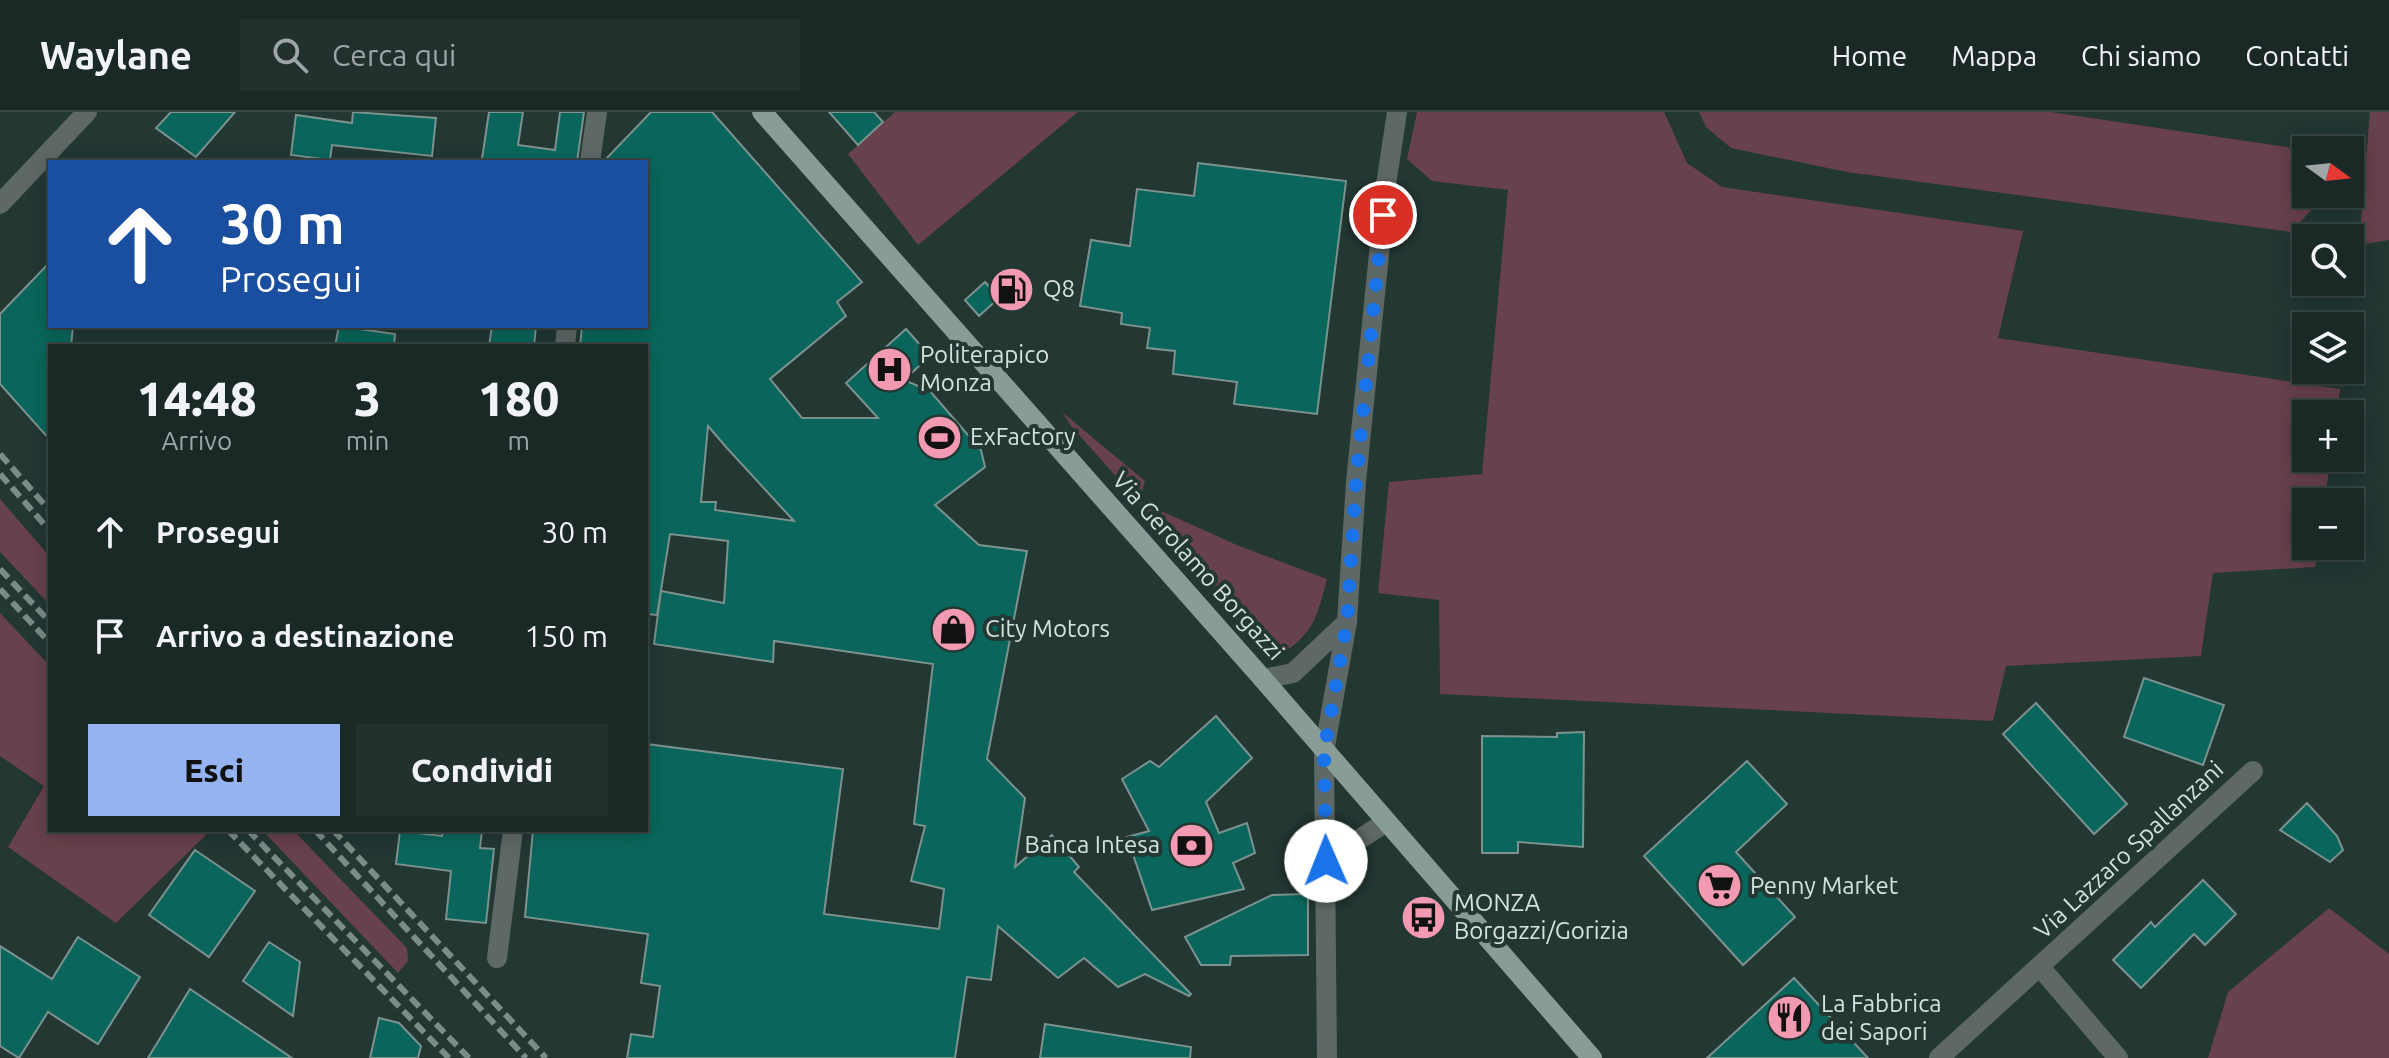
<!DOCTYPE html>
<html lang="it">
<head>
<meta charset="utf-8">
<style>
  :root { --surface:#1a2926; --page:#23312e; --text:#f1f3f6; --muted:#9fa6a7; --line:#384543; --accent:#95b2f1 }
  body { margin:0; font-family:Ubuntu,sans-serif; background:var(--page); color:var(--text); height:100vh; display:flex; flex-direction:column; font-size:30px; white-space:nowrap }
  * { box-sizing:border-box; margin:0 }
  p { font-size:26px; color:var(--muted) }
  .icon { flex:none; width:44px; height:44px; fill:none; stroke:currentColor; stroke-width:2; stroke-linecap:round; stroke-linejoin:round }
  .map { position:relative; flex:1; overflow:hidden }
  .details { position:absolute; left:48px; top:232px; width:600px; height:488px; display:flex; flex-direction:column; background:var(--surface); border-radius:0px; box-shadow:0 4px 20px #0003,0 0 0 2px var(--line) }
  .details>* { flex:none }
  .banner { position:absolute; left:48px; top:48px; width:600px; height:168px; border-radius:0px; box-shadow:0 4px 20px #0003,0 0 0 2px var(--line); background:#1a4fa0; color:#fff; overflow:hidden }
  .needle { width:52px; rotate:105deg }
  .buttons { position:absolute; left:2292px; top:24px; display:grid; gap:16px }
  .buttons a { display:grid; place-items:center; width:72px; height:72px; border-radius:0px; background:var(--surface); box-shadow:0 4px 20px #0003,0 0 0 2px var(--line); font-size:40px }
  .pin { position:absolute; display:grid; place-items:center; width:68px; height:68px; color:#fff; margin:-34px; border:4px solid #fff; border-radius:50%; box-shadow:0 2px 8px #0007 }
  .me { position:absolute; width:88px; margin:-44px; rotate:359deg; stroke-linejoin:round; filter:drop-shadow(0 0 6px #0008) }
  .turn { display:flex; align-items:center; gap:28px; height:168px; padding:0 40px; font-size:36px }
  .turn .icon { width:104px; height:104px; stroke-width:2.5 }
  .turn b { display:block; font-size:56px; line-height:68px }
  .eta { display:flex; justify-content:space-evenly; align-items:center; height:136px; text-align:center }
  .eta b { font-size:48px; font-weight:800; line-height:56px }
  .cta { display:flex; gap:16px; margin-top:auto; padding:16px 40px }
  .cta a { flex:1; height:92px; border-radius:0px; background:var(--accent); color:#111; font-size:32px; font-weight:800; line-height:92px; text-align:center }
  .cta a+a { background:var(--page); color:var(--text) }
  ul { padding:0; list-style:none }
  li { display:flex; align-items:center; gap:24px; height:104px; padding:0 40px }
  li div { flex:1 }
  li b { display:block; font-size:30px }
  li em { font-style:normal }
  header { display:flex; align-items:center; gap:48px; box-sizing:border-box; height:112px; padding:0 40px; background:var(--surface); border-bottom:2px solid var(--line) }
  header strong { font-size:38px }
  nav { display:flex; gap:44px; margin-inline-start:auto; font-size:28px }
  .search { width:560px; height:72px; background:var(--page); display:flex; align-items:center; gap:20px; box-sizing:border-box; padding:0 28px; border-radius:0px; color:var(--muted); font-size:30px }
  .map>svg:first-child { display:block }
</style>
</head>
<body>
<header>
<strong>Waylane</strong>
<div class="search"><svg class="icon" aria-label="search" viewBox="0 0 24 24"><circle cx="10" cy="10" r="6"/><path d="M15 15l6 6"/></svg>Cerca qui</div>
<nav><a>Home</a><a>Mappa</a><a>Chi siamo</a><a>Contatti</a></nav>
</header>
<div class="map">
<svg width="2389" height="946" viewBox="0 0 2389 946">
  <rect width="100%" height="100%" fill="#233733"/>
  <g fill="#67414b">
    <path d="M895,0H1078L918,133L848,42Z"/>
    <path d="M1417,0H1664L1687,51L1722,75L2023,119L1998,226L2340,277L2337,302H2306V346H2331L2324,390H2306V434H2318L2315,455L2213,461L2201,544L2006,554L1993,609L1440,582L1439,488L1378,481L1389,370L1482,362L1508,78L1432,69L1407,47Z"/>
    <path d="M1699,0H2051L2306,38V82H2315L2314,95L2291,120L1847,60L1731,36L1706,15Z"/>
    <path d="M2370,0H2389V128L2359,133Z"/>
    <path d="M1062,300L1145,369L1139,389L1237,433L1327,467C1318,501 1315,519 1285,540L1270,537L1071,314Z"/>
    <path d="M0,387L50,445V493L0,440Z"/>
    <path d="M0,501L50,554V718L210,719L116,811L8,735L44,674L0,644Z"/>
    <path d="M262,718H293L407,836L408,849L398,861Z"/>
    <path d="M2329,796L2389,842V946H2208L2228,880Z"/>
  </g>
  <g fill="#0a665c" stroke="#7c928e" stroke-width="2" fill-rule="evenodd">
    <path d="M171,0H235L196,45L156,16Z"/>
    <path d="M353,0L436,6L432,44L332,33L330,48L291,43L296,3L352,11Z"/>
    <path d="M489,0H523L518,33L555,38L560,0H584L577,50L482,47Z"/>
    <path d="M651,0H712L862,170L837,190L846,204L770,267L802,306H878L846,271L906,217L930,244L904,268L930,279L981,338L985,355L935,393L979,433L1027,439L987,647L1025,686L1015,755L1052,723L1079,755L1074,760L1191,882L1189,884L1145,862L1118,875L1084,846L1058,866L998,814L991,868L967,865L955,946H627L631,922L653,925L660,874L641,871L648,822L525,805L533,718H646V632L843,657L824,802L939,817L944,777L911,769L925,714L914,712L933,552L774,529L773,550L654,532L661,479L724,491L728,429L670,422L657,503L646,502V234H580L582,214H646V50H603ZM708,314L726,335L794,409L715,398L716,390H701Z"/>
    <path d="M829,0H874L883,10L858,33Z"/>
    <path d="M1198,51L1346,69L1317,302L1234,292L1237,270L1173,262L1175,239L1147,236L1150,216L1121,212L1122,201L1080,194L1091,128L1130,134L1137,77L1194,84Z"/>
    <path d="M50,150V214H73L71,234H50V328L0,272V202Z"/>
    <path d="M985,170L999,186L979,204L965,188Z"/>
    <path d="M339,214L395,222L394,234H335Z"/>
    <path d="M492,214H536L534,234H489Z"/>
    <path d="M2144,566L2224,593L2203,653L2124,625Z"/>
    <path d="M2036,591L2127,692L2094,722L2003,622Z"/>
    <path d="M1216,604L1252,646L1206,690L1219,721L1247,711L1255,741L1233,751L1244,777L1152,798L1127,725L1149,719L1122,667L1150,649L1159,655Z"/>
    <path d="M1584,620L1583,735L1518,730V741H1482V624L1557,625V621Z"/>
    <path d="M1747,649L1787,692L1736,740L1795,805L1743,853L1644,744Z"/>
    <path d="M2307,691L2337,724L2343,738L2330,750L2280,718Z"/>
    <path d="M443,718H482L480,736L494,737L486,811L446,807L451,759L396,752L400,719L442,724Z"/>
    <path d="M195,738L255,779L209,845L149,803Z"/>
    <path d="M2203,768L2236,802L2205,833L2194,822L2141,876L2113,848L2151,810L2155,815Z"/>
    <path d="M1308,782V843L1231,844L1230,853H1201L1185,825L1272,783Z"/>
    <path d="M78,825L140,865L98,932L48,900L19,946L0,934V834L52,867Z"/>
    <path d="M269,830L300,850L293,904L243,869Z"/>
    <path d="M1794,866L1868,946H1707Z"/>
    <path d="M190,877L292,946H148Z"/>
    <path d="M379,906L399,911L421,934L418,946H370Z"/>
    <path d="M1045,912L1191,935L1190,946H1040Z"/>
  </g>
  <g fill="none" stroke-linecap="round" stroke-linejoin="round">
    <g stroke="#5e6866" stroke-width="20">
      <path d="M590,50L597,0"/>
      <path d="M0,92L87,0"/>
      <path d="M565,234L567,214"/>
      <path d="M1263,567L1293,561L1347,510"/>
      <path d="M1326,749L1386,710"/>
      <path d="M497,846L513,718"/>
      <path d="M2040,855L2118,946"/>
      <path d="M1327,946L1324,640L1347,510L1356,370L1386,73L1397,0"/>
      <path d="M1939,946L2253,659"/>
    </g>
    <path stroke="#889c98" stroke-width="20" d="M762,0L1263,567L1592,946"/>
    <g stroke="#7c8c88" stroke-width="6" stroke-dasharray="12 6" stroke-linecap="butt">
      <path d="M0,342L50,399"/>
      <path d="M0,362L50,419"/>
      <path d="M0,457L50,510"/>
      <path d="M0,477L50,531"/>
      <path d="M228,718L449,946"/>
      <path d="M248,718L469,946"/>
      <path d="M315,718L526,946"/>
      <path d="M333,718L546,946"/>
    </g>
  </g>
  <g fill="none" stroke-linecap="round" stroke-linejoin="round">
    <path stroke="#1a73e8" stroke-width="14" stroke-dasharray="0 25.2" d="M1326,749L1324,640L1347,510L1356,370L1383,103"/>
  </g>
  <defs>
    <symbol id="fuel-disc" viewBox="-11 -11 22 22"><circle r="9.5" fill="#f19ab2" stroke="#233733"/><path d="M-5.5-6h7V0h2V4h1.3V-2.5L3-4.5l.8-.8L6-3V5H2.5V1h-1V6h-7ZM-4.2-4.7v3.2H.2V-4.7Z" fill="#111"/></symbol>
    <symbol id="hospital-disc" viewBox="-11 -11 22 22"><circle r="9.5" fill="#f19ab2" stroke="#233733"/><path d="M-5-5h3v3.5h4V-5h3V5h-3V1.5h-4V5h-3Z" fill="#111"/></symbol>
    <symbol id="stadium-disc" viewBox="-11 -11 22 22"><circle r="9.5" fill="#f19ab2" stroke="#233733"/><path d="M0-5a6.5 5 0 1 0 0 10a6.5 5 0 1 0 0-10ZM-3.5-1.8h7v3.6h-7Z" fill="#111"/></symbol>
    <symbol id="shop-disc" viewBox="-11 -11 22 22"><circle r="9.5" fill="#f19ab2" stroke="#233733"/><path d="M-5-2.5h2.3a2.7 3.5 0 0 1 5.4 0H5L5.5 6h-11ZM-1.5-2.5h3a1.5 2.3 0 0 0-3 0Z" fill="#111"/></symbol>
    <symbol id="bank-disc" viewBox="-11 -11 22 22"><circle r="9.5" fill="#f19ab2" stroke="#233733"/><path d="M-6-4H6V4H-6ZM0-2.3a2.3 2.3 0 1 0 0 4.6a2.3 2.3 0 1 0 0-4.6Z" fill="#111"/></symbol>
    <symbol id="supermarket-disc" viewBox="-11 -11 22 22"><circle r="9.5" fill="#f19ab2" stroke="#233733"/><path d="M-6-5.5h2.5l.6 2H6L4.5 2H-2.5L-4.4-4H-6ZM-1.5 3.2a1.3 1.3 0 1 0 .1 0ZM3 3.2a1.3 1.3 0 1 0 .1 0Z" fill="#111"/></symbol>
    <symbol id="bus-disc" viewBox="-11 -11 22 22"><circle r="9.5" fill="#f19ab2" stroke="#233733"/><path d="M-5-6H5V4H4V6H2V4H-2V6H-4V4H-5ZM-3.5-4V0h7V-4ZM-3.5 1.2v1.5H-2V1.2ZM2 1.2v1.5H3.5V1.2Z" fill="#111"/></symbol>
    <symbol id="restaurant-disc" viewBox="-11 -11 22 22"><circle r="9.5" fill="#f19ab2" stroke="#233733"/><path d="M-5-6h1v4h1v-4h1v4h1v-4h1v5L-1.5 .5V6h-2V.5L-5-1ZM5-6V6H3V1.5H1.5Q1.5-4 5-6Z" fill="#111"/></symbol>
  </defs>
  <g fill-rule="evenodd">
    <use href="#fuel-disc" x="986" y="152" width="51" height="51"/>
    <use href="#hospital-disc" x="864" y="232" width="51" height="51"/>
    <use href="#stadium-disc" x="914" y="300" width="51" height="51"/>
    <use href="#shop-disc" x="928" y="492" width="51" height="51"/>
    <use href="#bank-disc" x="1166" y="708" width="51" height="51"/>
    <use href="#supermarket-disc" x="1694" y="748" width="51" height="51"/>
    <use href="#bus-disc" x="1398" y="780" width="51" height="51"/>
    <use href="#restaurant-disc" x="1764" y="880" width="51" height="51"/>
  </g>
  <g text-anchor="middle" stroke-width="8" stroke-linejoin="round" paint-order="stroke">
    <g font-size="24" fill="#d5e1de" stroke="#233733" text-anchor="start">
      <text x="1043" y="185">Q8</text>
      <text x="920" y="251">Politerapico<tspan x="920" dy="28">Monza</tspan></text>
      <text x="970" y="333">ExFactory</text>
      <text x="985" y="525">City Motors</text>
      <text x="1160" y="741" text-anchor="end">Banca Intesa</text>
      <text x="1750" y="782">Penny Market</text>
      <text x="1454" y="799">MONZA<tspan x="1454" dy="28">Borgazzi/Gorizia</tspan></text>
      <text x="1821" y="900">La Fabbrica<tspan x="1821" dy="28">dei Sapori</tspan></text>
    </g>
    <g font-size="24" fill="#d5e1de" stroke="#233733">
      <text transform="translate(1198 454) rotate(48)" y="8">Via Gerolamo Borgazzi</text>
      <text transform="translate(2129 738) rotate(-43)" y="8">Via Lazzaro Spallanzani</text>
    </g>
  </g>
</svg>
<div class="buttons">
<a><svg class="needle" viewBox="-14 -14 28 28"><path d="M0-13l5 13h-10z" fill="#e53935"/><path d="M0 13l5-13h-10z" fill="#9fa6a7"/></svg></a>
<a><svg class="icon" aria-label="search" viewBox="0 0 24 24"><circle cx="10" cy="10" r="6"/><path d="M15 15l6 6"/></svg></a>
<a><svg class="icon" aria-label="layers" viewBox="0 0 24 24"><path d="M12 4l9 5-9 5-9-5zM3 14l9 5 9-5"/></svg></a>
<a>+</a>
<a>−</a>
</div>
<div class="pin" style="left:1383px;top:103px;background:#d93025"><svg class="icon" aria-label="arrive" viewBox="0 0 24 24"><path d="M6 21V4h12l-3 4 3 4H6"/></svg></div>
<svg class="me" style="left:1326px;top:749px" viewBox="-20 -20 40 40"><circle r="19" fill="#fff"/><path d="M0-13L10 11 0 6-10 11z" fill="#1a73e8"/></svg>
<div class="banner">
<div class="turn"><svg class="icon" aria-label="ahead" viewBox="0 0 24 24"><path d="M12 20V5M6 11l6-6 6 6"/></svg><div><b>30 m</b>Prosegui</div></div>
</div>
<section class="details">
<div class="eta">
<div><b>14:48</b><p>Arrivo</p></div>
<div><b>3</b><p>min</p></div>
<div><b>180</b><p>m</p></div>
</div>
<ul>
<li><svg class="icon" aria-label="ahead" viewBox="0 0 24 24"><path d="M12 20V5M6 11l6-6 6 6"/></svg><div><b>Prosegui</b></div><em>30 m</em></li>
<li><svg class="icon" aria-label="arrive" viewBox="0 0 24 24"><path d="M6 21V4h12l-3 4 3 4H6"/></svg><div><b>Arrivo a destinazione</b></div><em>150 m</em></li>
</ul>
<div class="cta"><a>Esci</a><a>Condividi</a></div>
</section>
</div>
</body>
</html>
